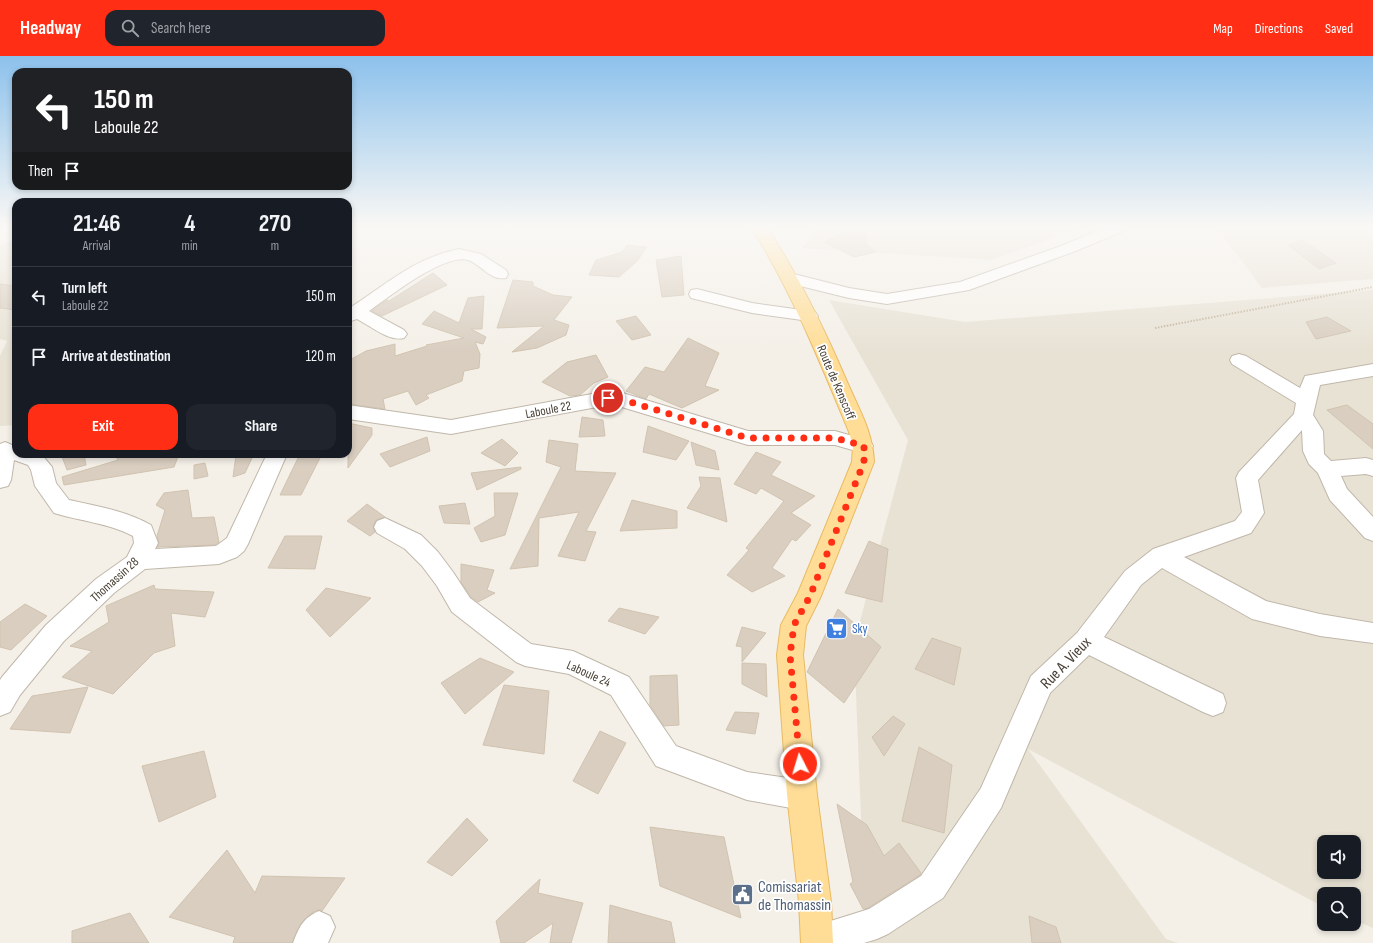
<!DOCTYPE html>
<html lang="en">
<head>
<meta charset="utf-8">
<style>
  :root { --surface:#171b24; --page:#20242c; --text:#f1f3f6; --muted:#9ea1a6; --line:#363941; --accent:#ff2e14 }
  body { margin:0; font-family:"Sofia Sans Condensed",sans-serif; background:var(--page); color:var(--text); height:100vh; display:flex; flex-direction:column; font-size:15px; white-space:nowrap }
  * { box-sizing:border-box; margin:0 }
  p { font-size:13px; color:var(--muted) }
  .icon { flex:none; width:22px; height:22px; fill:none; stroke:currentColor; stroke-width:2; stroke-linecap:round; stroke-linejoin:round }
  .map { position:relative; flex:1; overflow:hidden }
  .side { position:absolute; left:12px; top:142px; width:340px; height:260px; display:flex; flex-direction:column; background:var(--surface); border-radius:12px; box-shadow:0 2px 6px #0003 }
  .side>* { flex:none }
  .top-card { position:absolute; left:12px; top:12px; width:340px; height:122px; border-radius:12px; box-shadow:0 2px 6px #0003; background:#202124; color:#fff; overflow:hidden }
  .fabs { position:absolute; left:1317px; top:779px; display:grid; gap:8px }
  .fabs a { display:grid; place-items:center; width:44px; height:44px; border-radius:8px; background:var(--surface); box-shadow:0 2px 6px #0003; font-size:20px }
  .pin { position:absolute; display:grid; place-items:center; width:34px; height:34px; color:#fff; margin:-17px; border:2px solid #fff; border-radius:50%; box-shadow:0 1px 4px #0007 }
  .me { position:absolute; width:44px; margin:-22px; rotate:355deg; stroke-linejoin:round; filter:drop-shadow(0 0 3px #0008) }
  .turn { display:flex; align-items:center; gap:14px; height:84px; padding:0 16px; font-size:18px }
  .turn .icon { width:52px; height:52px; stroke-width:2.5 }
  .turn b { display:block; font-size:28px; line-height:34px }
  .then { display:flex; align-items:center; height:38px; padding:0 16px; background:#0003; gap:8px; font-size:15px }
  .eta { display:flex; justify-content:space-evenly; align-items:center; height:68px; text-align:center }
  .eta b { font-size:24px; font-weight:700; line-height:28px }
  .action { display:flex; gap:8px; margin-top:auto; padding:8px 16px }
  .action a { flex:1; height:46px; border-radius:12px; background:var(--accent); color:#fff; font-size:16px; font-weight:700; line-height:46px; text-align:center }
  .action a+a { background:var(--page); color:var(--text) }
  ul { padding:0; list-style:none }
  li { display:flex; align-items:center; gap:12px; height:60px; padding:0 16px; border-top:1px solid var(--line) }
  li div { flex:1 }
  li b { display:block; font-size:15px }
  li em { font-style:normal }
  header { display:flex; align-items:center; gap:24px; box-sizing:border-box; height:56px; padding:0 20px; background:var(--accent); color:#fff }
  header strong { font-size:19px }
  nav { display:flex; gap:22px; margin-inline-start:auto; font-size:14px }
  .search { width:280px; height:36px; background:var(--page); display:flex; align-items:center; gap:10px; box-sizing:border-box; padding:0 14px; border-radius:12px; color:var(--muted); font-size:15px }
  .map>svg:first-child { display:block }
</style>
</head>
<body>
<header>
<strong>Headway</strong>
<div class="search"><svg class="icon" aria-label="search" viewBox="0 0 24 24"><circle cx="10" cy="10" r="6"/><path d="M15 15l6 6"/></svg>Search here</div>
<nav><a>Map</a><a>Directions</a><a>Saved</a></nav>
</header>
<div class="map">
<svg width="1373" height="887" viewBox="0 0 1373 887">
  <rect width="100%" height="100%" fill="#f4f0e8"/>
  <g fill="#e8e2d5" fill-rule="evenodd">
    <path d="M819,171H1085L991,204L802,192Z"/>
    <path d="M1216,171H1373V223L1262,232Z"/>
    <path d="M16,182V369L0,370V300L7,285L0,283V190Z"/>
    <path d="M1373,234V872L1354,864V838H1324V850L1320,849L1028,693L1166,883L1178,887H871L865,860L854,588L908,384L829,244L965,266ZM1324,786H1354V816H1324Z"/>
  </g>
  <g fill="#d9cec0" stroke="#d1c3af">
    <path d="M853,171H864L867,189L876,196L854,201L824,186Z"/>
    <path d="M1302,184L1336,207L1319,213L1288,189Z"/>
    <path d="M627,189L647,191L637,205L619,221L589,219L596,204L622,196Z"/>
    <path d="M681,200L684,239L662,241L656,204Z"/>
    <path d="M433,217L447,229L382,260L372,255L387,244L389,245Z"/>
    <path d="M513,224L533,226V230L553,239L572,241L554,264L569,269L566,279L537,292L512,296L544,270L497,272Z"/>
    <path d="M0,228L16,230V254L0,252Z"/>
    <path d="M484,240L482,273H471L486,281L483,288L475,286L480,298L479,312L464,315L462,325L426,339L429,342L416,349L408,335L383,343L385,353L348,348V305L366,295L395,288V300L427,290L426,289L464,282L422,268L434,255L459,267L468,242Z"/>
    <path d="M636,260L651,279L632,284L616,265Z"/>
    <path d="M1327,261L1351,275L1316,283L1306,266Z"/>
    <path d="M688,282L719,297L705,330L719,334L682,352L649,338L646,343L626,335L645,311L664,316Z"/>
    <path d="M596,299L608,321L594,327L580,339L570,340L542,326L567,306Z"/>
    <path d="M1347,349L1373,368V393L1327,354Z"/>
    <path d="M582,361L603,364L605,380L579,381Z"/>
    <path d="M348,367L372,372V379L348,412Z"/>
    <path d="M648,370L689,385L676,404L643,396Z"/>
    <path d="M427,381L430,395L390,411L380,398Z"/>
    <path d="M502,383L518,397L505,410L481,397Z"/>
    <path d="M549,384L578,388L575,415L616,417L586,475L596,476L585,505L558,500L579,456L539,462L538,510L510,513L561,411L546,406Z"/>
    <path d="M691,386L715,395L719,414L696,409Z"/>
    <path d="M756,396L781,406L771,419L815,440L791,457L811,469L796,485L792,483L772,512L785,520L752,536L727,519L749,494L746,492L784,445L761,432L756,438L734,428Z"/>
    <path d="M61,398H84L86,409L67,414Z"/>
    <path d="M114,398H179L174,411L64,429L62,421L118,404Z"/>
    <path d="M300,398H322L301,439H280Z"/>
    <path d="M236,399L252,402L245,417L233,421Z"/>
    <path d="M205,407L208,420L194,423V409Z"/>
    <path d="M521,411V413L477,434L471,417Z"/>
    <path d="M699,421L720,422L727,466L687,452L701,430Z"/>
    <path d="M188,434L192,462L214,461L219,486L215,489L157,491L159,486L157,480L165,454L156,449L164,437Z"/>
    <path d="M494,437H518L505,479L481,486L474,472L495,460Z"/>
    <path d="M632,444L677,455V472L620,475Z"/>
    <path d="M465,447L470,468L444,467L439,450Z"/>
    <path d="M367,448L385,461L376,464L373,470L375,476L370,480L347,465Z"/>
    <path d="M285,480H322L315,513L268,512Z"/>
    <path d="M869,485L888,493L882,546L845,537Z"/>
    <path d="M461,508L494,514L487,534L495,537L478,546L471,541L461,526Z"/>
    <path d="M154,529L155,533L214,536L205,561L171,557L175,590L154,597L113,638L62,621L92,595L70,590L109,566L106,550Z"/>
    <path d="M326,532L371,542L330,581L306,554Z"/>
    <path d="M25,548L47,560L11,594L0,591V566Z"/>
    <path d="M619,552L659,561L645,578L608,565Z"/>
    <path d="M838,553L881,591L844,647L807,616Z"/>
    <path d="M742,571L766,577L742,606V591L736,590Z"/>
    <path d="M932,582L961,592L954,629L915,613Z"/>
    <path d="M480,602L514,616L465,658L441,627Z"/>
    <path d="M742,607L766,608L767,641L742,628Z"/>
    <path d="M677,619L679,669L664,670L650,649V620Z"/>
    <path d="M504,629L549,635L544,698L483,689Z"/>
    <path d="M88,631L70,677L10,673L32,640Z"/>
    <path d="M735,656L759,657L755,678L726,674Z"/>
    <path d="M893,660L905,668L884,700L872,681Z"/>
    <path d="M600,675L626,687L598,738L573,725Z"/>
    <path d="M919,691L952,709L944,777L902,765Z"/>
    <path d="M204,695L216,741L159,766L142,710Z"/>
    <path d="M837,748L867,769L884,800L899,787L921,817L920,819L868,852L863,853L850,828L853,826Z"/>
    <path d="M467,762L488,784L452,820L427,806Z"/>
    <path d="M650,771L724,781L741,862L660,830Z"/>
    <path d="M227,794L255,837L262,820L345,822L322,855L318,854L313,856L301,867L292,887H233L235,881L169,861Z"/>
    <path d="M540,823L538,837L583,847L571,887H550L553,867L524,887H501L496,865Z"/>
    <path d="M610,849L671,866L675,887H608Z"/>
    <path d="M130,857L149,887H72V875Z"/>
    <path d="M1029,860L1056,871L1061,887H1032Z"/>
  </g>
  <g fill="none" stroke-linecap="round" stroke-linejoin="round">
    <defs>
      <g id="minor">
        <path d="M1107,171H1129L1126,174L1073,196L969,234L887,248L849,242L784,226L782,222L784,218L790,217L849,232L887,238L960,226L1061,190Z"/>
        <path d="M459,193L481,198L506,214L508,218L506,222C490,225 482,209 468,204C444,197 389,241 369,255L404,274L407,278L404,282C389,286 371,270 357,263L348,266V253C377,235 405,210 438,199C445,196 452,195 459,193Z"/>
        <path d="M697,233L752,247L809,255L815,256L818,260L815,264L809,265L752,257L691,242L689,238L691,234Z"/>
        <path d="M1239,298L1246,300L1300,332L1305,320L1373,308V320L1320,329L1313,359L1323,375L1324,398L1331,405L1366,402L1373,404V420L1366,418L1341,420L1347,433L1373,461V485L1365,482L1330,444L1318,417L1309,408L1303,395L1302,374L1258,424L1264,457L1251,477L1184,501L1266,545L1320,558L1373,567V587L1320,580L1252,563L1162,512L1141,529L1104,581L1223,638L1226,647L1223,656L1213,660L1203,656L1089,599L1050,637L1001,752L943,842L888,878L877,883L864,887H801V885L805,873L869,853L921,820L981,732L1031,620L1077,577L1125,515L1153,493L1235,465L1242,456L1236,422L1239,416L1294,358L1296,347L1232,308L1230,304L1232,300Z"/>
        <path d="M608,335H616L748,375H835L870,385L873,390L870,395L863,397L835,389H748L615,349H608L451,378L348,363V349L451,364Z"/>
        <path d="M5,386L12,389L14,392H16V398L42,399L52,411L56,427L69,444C97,450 126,455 151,469L158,487L155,493L216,490L227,482L267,398H287L248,488L244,495L237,501L219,508L145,513L114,537L64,585L20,639L10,656L0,660V624L2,621L46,569L96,523L127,501L134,487L133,480C108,467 80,465 54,457L35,430L31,414L28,409L14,404L11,424L8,430L0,432V388Z"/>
        <path d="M385,462L421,479L438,496L453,516L470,542L531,588L573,595L629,621L676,690L747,716L802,724L812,729L817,739L812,749L802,754L747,744L656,710L611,639L569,618L525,610L516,606L452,556L437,530L422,510L405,493L377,477L374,471L377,465Z"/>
        <path d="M319,855L330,860L335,871L328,887H293C299,871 303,862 319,855Z"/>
      </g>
      <path id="major" d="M751,171H767C799,221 825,274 848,328C860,355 873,377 874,406L821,540L806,570L803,599L817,739L831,846L833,887H801L799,846L787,739L777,599L781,569L798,537L852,406L853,390L849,376C820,306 792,236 751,171Z"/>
    </defs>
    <use href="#minor" stroke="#c0b7aa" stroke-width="2"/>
    <use href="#major" stroke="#e8ba62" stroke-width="2"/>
    <path stroke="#c2b39a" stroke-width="2" stroke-dasharray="1.5 1.5" stroke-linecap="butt" d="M1155,272L1373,231"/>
    <use href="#minor" fill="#fff" fill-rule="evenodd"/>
    <use href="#major" fill="#ffdd96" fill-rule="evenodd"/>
  </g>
  <linearGradient id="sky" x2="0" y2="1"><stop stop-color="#8cc1ec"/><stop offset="0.58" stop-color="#faf8f5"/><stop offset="1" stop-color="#faf8f5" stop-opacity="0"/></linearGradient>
  <rect width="1373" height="295" fill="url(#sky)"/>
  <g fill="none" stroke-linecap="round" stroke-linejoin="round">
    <path stroke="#ff2e14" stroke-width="7" stroke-dasharray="0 12.6" d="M608,342L627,345L748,382H835L864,390V406L810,540L794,569L790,599L800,708"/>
  </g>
  <defs>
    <symbol id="supermarket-square" viewBox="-11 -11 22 22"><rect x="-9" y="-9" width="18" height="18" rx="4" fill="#3f7fe0" stroke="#fff"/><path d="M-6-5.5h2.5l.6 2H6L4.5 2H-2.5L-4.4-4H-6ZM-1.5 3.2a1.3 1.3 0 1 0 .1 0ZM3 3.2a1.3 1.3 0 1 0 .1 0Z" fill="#fff"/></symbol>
    <symbol id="civic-square" viewBox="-11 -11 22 22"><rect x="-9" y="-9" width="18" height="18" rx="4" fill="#5c6f8a" stroke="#fff"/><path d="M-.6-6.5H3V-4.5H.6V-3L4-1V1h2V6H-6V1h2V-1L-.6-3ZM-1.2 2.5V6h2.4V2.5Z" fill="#fff"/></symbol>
  </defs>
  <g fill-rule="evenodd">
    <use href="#supermarket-square" x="824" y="560" width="25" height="25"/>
    <use href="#civic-square" x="730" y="826" width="25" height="25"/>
  </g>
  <g text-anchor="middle" stroke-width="3.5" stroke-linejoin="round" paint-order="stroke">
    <g font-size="13" fill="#484036" stroke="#fff">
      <text transform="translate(837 326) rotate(67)" y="5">Route de Kenscoff</text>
      <text transform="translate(548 353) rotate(-11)" y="5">Laboule 22</text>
      <text transform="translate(114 523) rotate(-42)" y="5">Thomassin 28</text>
      <text transform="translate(589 617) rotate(24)" y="5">Laboule 24</text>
    </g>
    <g font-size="13" fill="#366cbe" stroke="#fff" text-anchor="start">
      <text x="852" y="577">Sky</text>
    </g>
    <g font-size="16" fill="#484036" stroke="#fff">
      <text transform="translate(1065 606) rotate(-46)" y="6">Rue A. Vieux</text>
    </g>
    <g font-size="16" fill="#4e5e75" stroke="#fff" text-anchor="start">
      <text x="758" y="836">Comissariat<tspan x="758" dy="18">de Thomassin</tspan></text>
    </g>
  </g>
</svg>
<div class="fabs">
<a><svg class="icon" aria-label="sound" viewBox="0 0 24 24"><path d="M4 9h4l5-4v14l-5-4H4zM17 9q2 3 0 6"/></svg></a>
<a><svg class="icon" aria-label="search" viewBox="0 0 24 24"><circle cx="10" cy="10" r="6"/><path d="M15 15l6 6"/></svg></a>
</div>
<div class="pin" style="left:608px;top:342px;background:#d93025"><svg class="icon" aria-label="arrive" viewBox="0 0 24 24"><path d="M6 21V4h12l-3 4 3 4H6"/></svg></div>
<svg class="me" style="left:800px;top:708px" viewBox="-20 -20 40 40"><circle r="17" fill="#ff2e14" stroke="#fff" stroke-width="3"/><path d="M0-11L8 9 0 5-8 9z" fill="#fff"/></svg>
<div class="top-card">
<div class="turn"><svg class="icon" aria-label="left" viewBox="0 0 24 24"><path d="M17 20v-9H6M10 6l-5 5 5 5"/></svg><div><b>150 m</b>Laboule 22</div></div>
<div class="then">Then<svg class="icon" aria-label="arrive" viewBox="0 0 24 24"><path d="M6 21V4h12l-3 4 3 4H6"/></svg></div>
</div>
<section class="side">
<div class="eta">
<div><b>21:46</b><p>Arrival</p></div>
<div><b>4</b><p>min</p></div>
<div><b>270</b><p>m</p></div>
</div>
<ul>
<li><svg class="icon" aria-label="left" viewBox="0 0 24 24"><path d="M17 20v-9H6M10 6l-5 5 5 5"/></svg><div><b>Turn left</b><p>Laboule 22</p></div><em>150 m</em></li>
<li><svg class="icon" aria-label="arrive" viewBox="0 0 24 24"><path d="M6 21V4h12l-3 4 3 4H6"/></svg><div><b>Arrive at destination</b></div><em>120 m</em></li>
</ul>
<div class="action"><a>Exit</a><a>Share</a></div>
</section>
</div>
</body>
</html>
